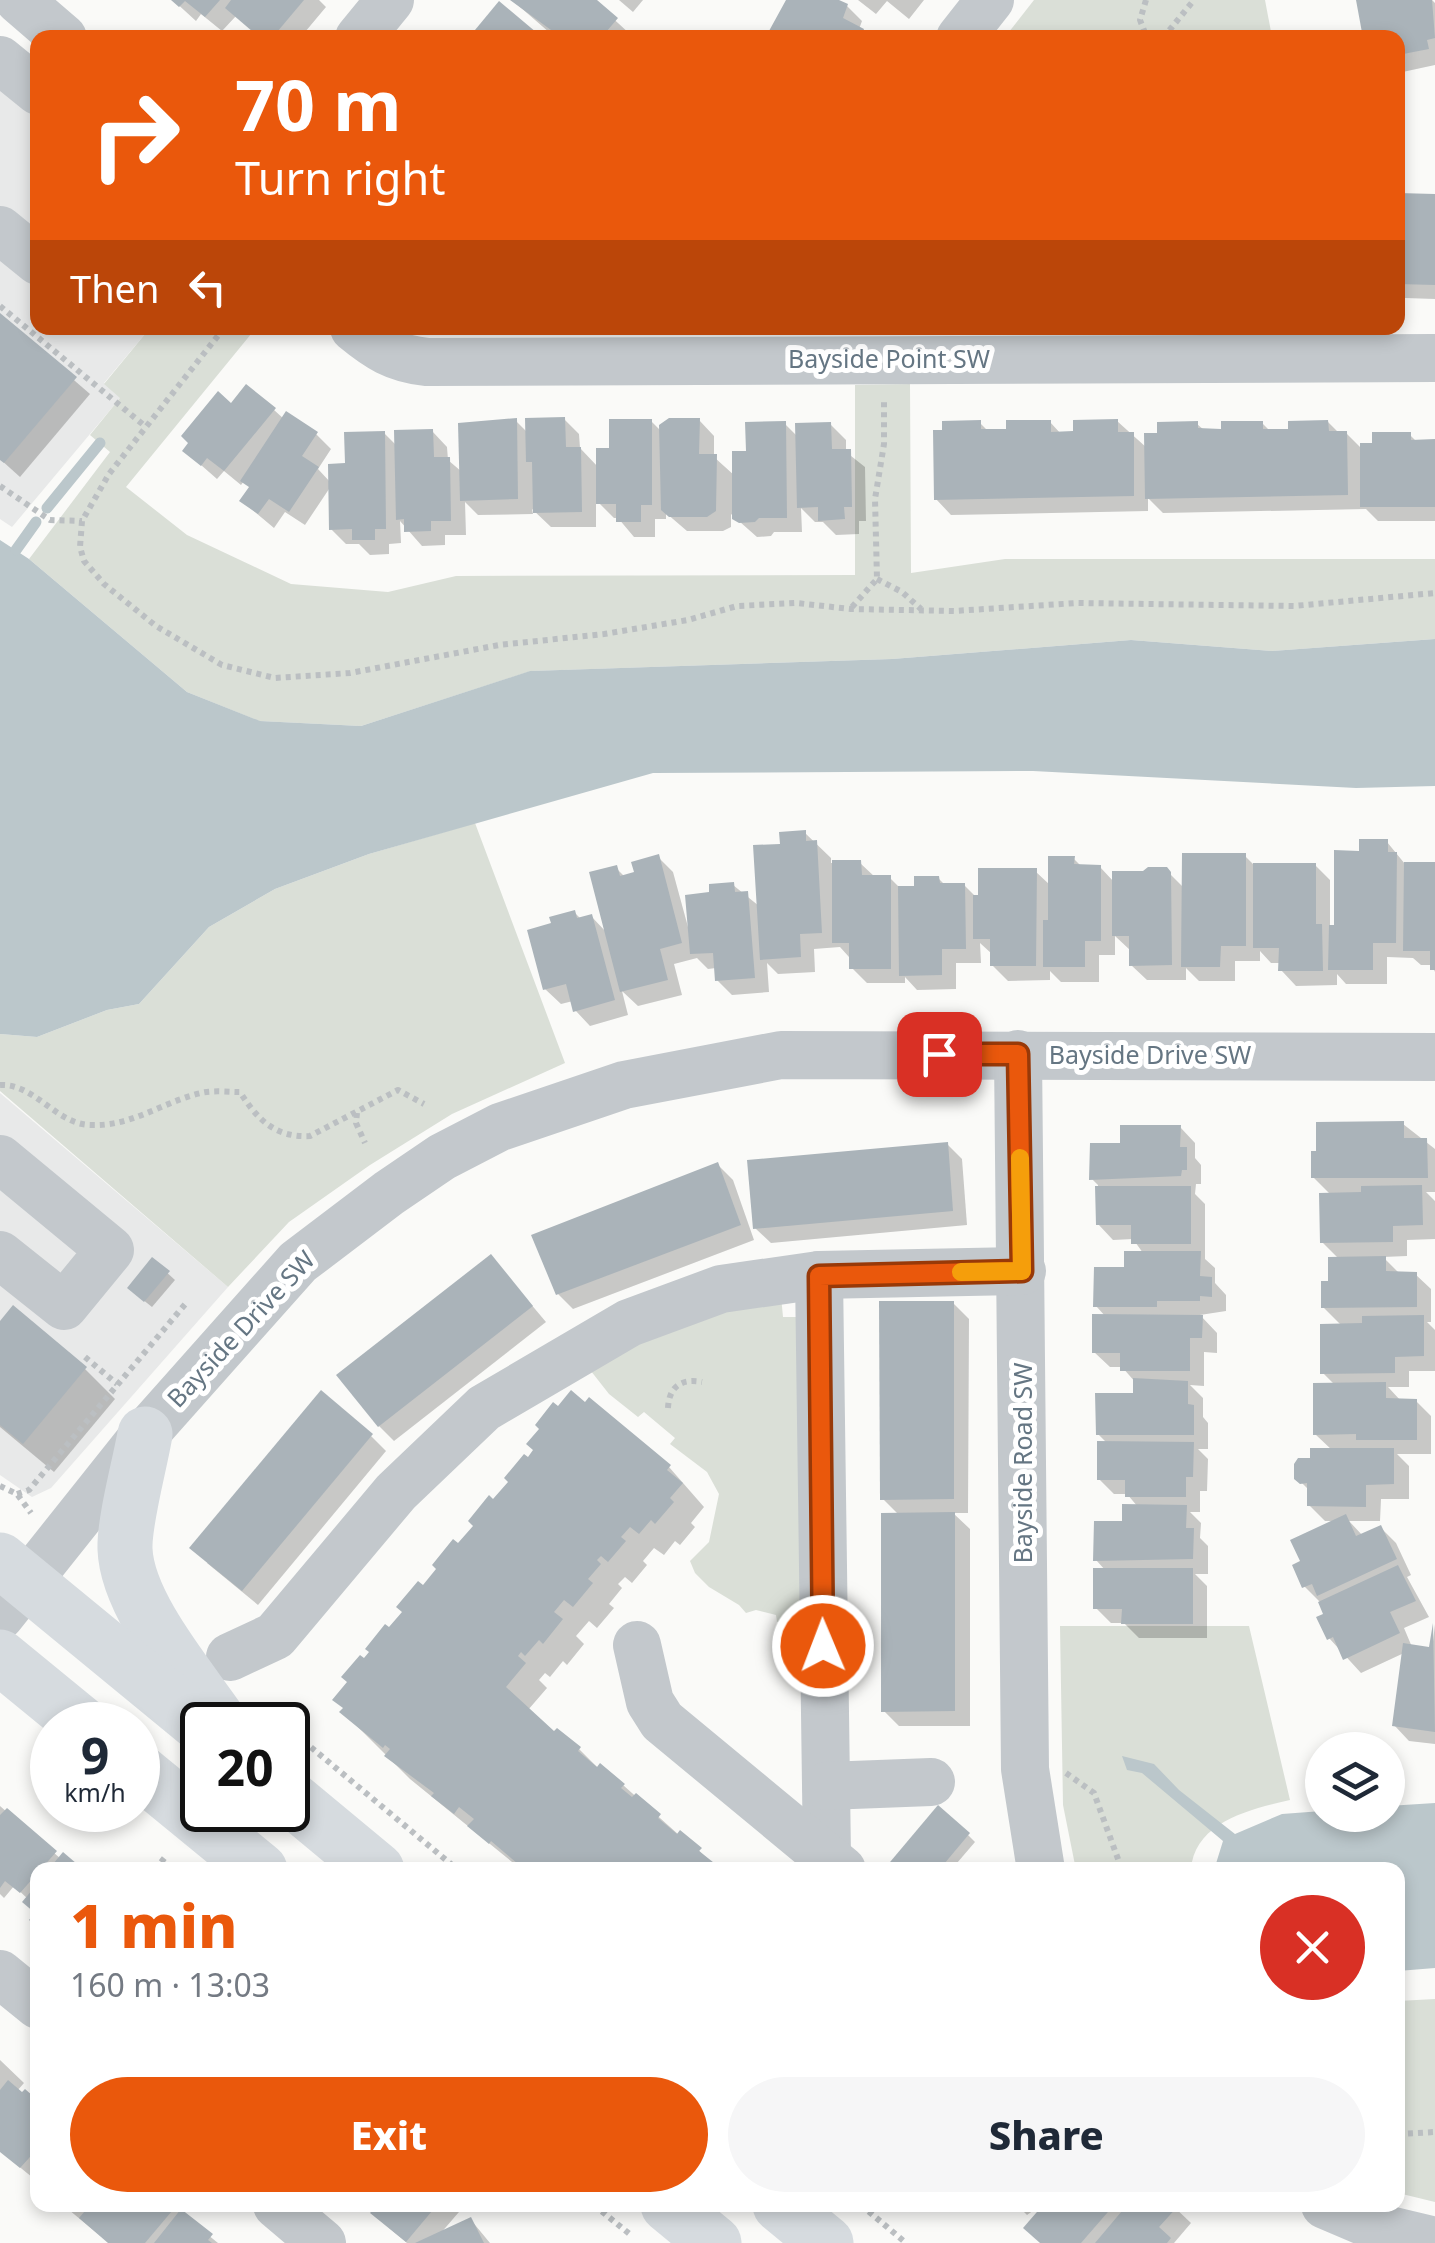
<!DOCTYPE html>
<html lang="en">
<head>
<meta charset="utf-8">
<style>
  :root { --surface:#fff; --page:#f6f6f7; --text:#1f2937; --muted:#747a83; --accent:#ea580c }
  body { margin:0; font-family:"Noto Sans",sans-serif; background:var(--page); color:var(--text); height:100vh; display:flex; flex-direction:column; font-size:38px; white-space:nowrap }
  * { box-sizing:border-box; margin:0 }
  p { font-size:32px; color:var(--muted) }
  .icon { flex:none; width:55px; height:55px; fill:none; stroke:currentColor; stroke-width:2; stroke-linecap:round; stroke-linejoin:round }
  .map { position:relative; flex:1; overflow:hidden }
  .panel { position:absolute; left:30px; top:1862px; width:1375px; height:350px; display:flex; flex-direction:column; background:var(--surface); border-radius:20px; box-shadow:0 5px 15px #0003 }
  .panel>* { flex:none }
  .hud { position:absolute; left:30px; top:30px; width:1375px; height:305px; border-radius:20px; box-shadow:0 5px 15px #0003; background:#ea580c; color:#fff; overflow:hidden }
  .controls { position:absolute; left:1305px; top:1732px; display:grid; gap:20px }
  .controls a { display:grid; place-items:center; width:100px; height:100px; border-radius:50%; background:var(--surface); box-shadow:0 5px 15px #0003; font-size:50px }
  .speed { position:absolute; left:30px; top:1702px; display:flex; gap:20px; font-size:50px; font-weight:700; text-align:center }
  .speed>* { display:grid; place-content:center; width:130px; height:130px; border-radius:50%; background:var(--surface); box-shadow:0 5px 15px #0003; line-height:1 }
  .speed small { font-size:25px; font-weight:400 }
  .speed .limit { border:5px solid #111; border-radius:15px; background:#fff; color:#111 }
  .pin { position:absolute; display:grid; place-items:center; width:85px; height:85px; color:#fff; margin:-42px; border-radius:20px; box-shadow:0 5px 15px #0006 }
  .me { position:absolute; width:110px; margin:-55px; rotate:359deg; stroke-linejoin:round; filter:drop-shadow(0 0 8px #0008) }
  .turn { display:flex; align-items:center; gap:35px; height:210px; padding:0 40px; font-size:45px }
  .turn .icon { width:130px; height:130px; stroke-width:2.5 }
  .turn b { display:block; font-size:70px; line-height:85px }
  .then { display:flex; align-items:center; height:95px; padding:0 40px; background:#0003; gap:20px; font-size:38px }
  .round { display:grid; place-items:center; flex:none; width:105px; height:105px; border-radius:52px; background:var(--page) }
  .summary { display:flex; align-items:center; justify-content:space-between; height:170px; padding:0 40px }
  h1 { font-size:60px; font-weight:800; line-height:75px; color:var(--accent) }
  .cta { display:flex; gap:20px; margin-top:auto; padding:20px 40px }
  .cta a { flex:1; height:115px; border-radius:60px; background:var(--accent); color:#fff; font-size:40px; font-weight:800; line-height:115px; text-align:center }
  .cta a+a { background:var(--page); color:var(--text) }
  .map>svg:first-child { display:block }
</style>
</head>
<body>
<div class="map">
<svg width="1435" height="2243" viewBox="0 0 1435 2243">
  <rect width="100%" height="100%" fill="#fafaf8"/>
  <g fill="#e8e9e9">
    <path d="M0,88L37,119L38,328H150L104,383L121,397L12,527L0,519Z"/>
    <path d="M0,1093L228,1287L51,1488L32,1497L0,1475Z"/>
  </g>
  <g fill="#dadfd7">
    <path d="M1034,0H1265L1272,37H1005Z"/>
    <path d="M150,328H256L126,487L187,535L291,584L388,592L456,576L855,575V385L910,384L911,573L1005,559H1435V639L1272,651L1131,640L892,659L531,671L361,726L259,721L187,692L29,559L110,452L90,435L120,398L104,384Z"/>
    <path d="M475,823L565,1063L452,1114L370,1165L289,1222L228,1287L0,1091V1034L37,1037L107,1010L139,1004L209,927L275,889L369,854Z"/>
    <path d="M781,1296L783,1317H803L806,1619L777,1622L776,1615L756,1610L746,1613L739,1605L709,1587L695,1573L690,1561L709,1542L719,1494L707,1472L670,1444L675,1438L644,1412L638,1417L609,1394L587,1366L673,1327Z"/>
    <path d="M1060,1626H1249L1290,1800C1251,1809 1194,1822 1191,1870H1076L1063,1805Z"/>
    <path d="M1435,1999V2202L1398,2193V2001Z"/>
  </g>
  <g fill="#bbc7cb">
    <path d="M0,540L29,559L187,692L260,721L361,726L530,671L892,659L1131,640L1272,651L1435,639V786L1356,788L1033,771L653,773L369,854L275,889L209,927L139,1004L107,1010L37,1037L0,1034Z"/>
    <path d="M1122,1756L1154,1764L1179,1790L1235,1834L1282,1814L1322,1811V1815H1388V1806L1435,1803V1968L1398,1971V1870H1214L1223,1841L1142,1773L1127,1770Z"/>
  </g>
  <g fill="#0003">
    <path d="M173,0H319L326,7L300,38H261L236,16L222,31L201,14L196,21Z"/>
    <path d="M512,0H593L631,35L629,38H562L553,30L550,33Z"/>
    <path d="M619,0H643L633,12Z"/>
    <path d="M788,0H832L847,6L862,21L859,29L869,38H779L771,30Z"/>
    <path d="M858,0H924L909,19L887,1L876,14Z"/>
    <path d="M1358,0H1432L1435,3V65L1398,73V38Z"/>
    <path d="M1398,196H1435V299L1405,298L1398,291Z"/>
    <path d="M0,316L90,394L20,477L0,459Z"/>
    <path d="M232,406L274,410L284,419L316,434L331,449L318,469L331,483L384,433L397,446L432,431L447,447L448,460L462,472L516,421L528,433L564,419L579,434L580,448L598,467L612,450L651,421L662,432L699,420L714,436V457L735,476L748,454L785,424L798,437L830,424L846,440V452L865,467L866,521H859V534L836,535L823,522H815L801,508L802,532H774L771,536L757,537L731,514V527L723,531H687L666,513V519H655V537H634L618,518H614L596,500V527H551L532,509L533,514L478,515L465,502L466,535H445V545L422,546L400,521L401,543L389,544V554L370,555L359,544H346L331,529V486L305,525L285,512L274,528L242,501L251,488L244,481L241,485L224,471L217,479L185,451Z"/>
    <path d="M1117,421L1147,448L1197,424L1204,430L1224,431L1262,423L1270,431L1291,432L1328,422L1339,433H1346L1363,450L1410,435L1417,442H1435V521H1378L1366,509L1163,513L1148,498V511L951,515L936,499L980,423L989,432L1050,422L1061,434Z"/>
    <path d="M805,833L831,858V863H860L875,877H889L901,889L917,888L938,878L946,886L964,885L980,901L1035,871L1050,885L1074,859L1082,867H1100L1114,882L1166,870L1184,888L1245,856L1255,866L1315,865L1330,880V927H1336L1361,853L1387,842L1405,864L1435,865V972L1432,965H1421L1413,958L1387,957V984H1346L1337,974V985L1296,986L1281,970V963H1271L1260,951V961H1235V981H1199L1186,968V980H1147L1131,965L1130,950L1115,936V955H1099V982H1061L1050,971V980L1008,981L992,965V954L980,943L981,963H956V989L917,990L905,977V983H867L852,968L849,957L840,947L814,949L815,972L778,974L767,963L769,992L732,995L717,980L716,968L708,969L697,958L674,964L682,995L638,1006L622,991L628,1015L590,1026L575,1010L573,1001L561,1004L545,989L554,925L574,912L581,919L591,916L607,933L616,868L625,877L637,874L658,857L673,872L688,927H690L712,895L733,885L759,906L783,846Z"/>
    <path d="M1403,1124L1435,1149V1192H1426L1435,1201V1239L1407,1240V1256L1383,1257L1400,1274H1415L1431,1289V1322H1427L1435,1330V1371H1409V1387H1388L1401,1401H1416L1431,1416V1454H1397L1409,1466V1499H1381L1380,1521H1349L1363,1536L1381,1528L1396,1543L1411,1575L1407,1577L1429,1617L1404,1628L1412,1647L1432,1650L1435,1624V1744L1409,1741L1394,1725L1404,1653L1361,1673L1329,1638L1327,1615L1321,1603L1305,1587L1303,1562L1337,1521H1325L1309,1505V1490L1297,1478L1312,1461L1333,1451L1315,1434L1335,1385L1323,1373L1342,1326L1323,1307L1339,1259L1322,1242L1331,1195L1313,1177Z"/>
    <path d="M1180,1127L1195,1143V1158L1201,1165V1184H1196L1195,1194L1205,1204V1259L1215,1268V1283L1226,1295V1311L1200,1315L1217,1333V1353L1204,1352V1386L1190,1385L1203,1398V1417L1208,1423V1449H1198L1208,1459L1207,1491H1200V1512H1190L1201,1523L1200,1538L1208,1546V1574H1195L1207,1586V1638H1139L1124,1623H1111L1096,1608L1106,1571L1096,1560L1138,1507L1127,1494H1114L1099,1479L1108,1444L1098,1434L1136,1396V1383L1122,1367H1110L1094,1352L1106,1317L1096,1306L1143,1253L1133,1239L1113,1240L1098,1224V1185L1092,1179L1122,1145Z"/>
    <path d="M947,1144L962,1159L967,1225L771,1243L755,1228Z"/>
    <path d="M718,1165L733,1180L754,1240L573,1309L558,1294Z"/>
    <path d="M491,1257L546,1322L394,1441L379,1426Z"/>
    <path d="M153,1260L175,1280L152,1307L137,1295Z"/>
    <path d="M953,1303L969,1319L968,1513H953L970,1529V1726H899L884,1711L899,1515L882,1498Z"/>
    <path d="M0,1325L85,1369L115,1399L54,1472L0,1427Z"/>
    <path d="M589,1401L669,1467L704,1507L691,1523L695,1527L680,1545L675,1541L664,1555L654,1548L643,1561L647,1565L632,1583L625,1577L618,1584L622,1588L609,1604L614,1608L597,1628L589,1621L576,1636L584,1644L567,1665L563,1661L550,1677L545,1673L539,1680L547,1688L528,1710L555,1735L579,1749L599,1769L623,1785L679,1835L681,1833L719,1870H522L410,1779L343,1712L364,1661L528,1460L558,1410L585,1405Z"/>
    <path d="M371,1436L386,1451L258,1605L207,1563Z"/>
    <path d="M0,1806L61,1859L80,1870H38V1925L37,1913L28,1899L14,1886L4,1898L0,1894Z"/>
    <path d="M968,1835L975,1842L951,1870H891Z"/>
    <path d="M0,2060L24,2083L17,2091L34,2099L38,2096V2182L0,2151Z"/>
    <path d="M63,2205H171L218,2243H109Z"/>
    <path d="M380,2205H465L440,2234L471,2220L490,2243H407L389,2228Z"/>
    <path d="M1017,2205H1041L1027,2215Z"/>
    <path d="M1046,2205H1172L1191,2223L1174,2243H1041Z"/>
  </g>
  <g fill="none" stroke-linecap="round" stroke-linejoin="round">
    <g stroke="#bbc7cb" stroke-width="11">
      <path d="M47,508L100,443"/>
      <path d="M16,550L36,522"/>
    </g>
  </g>
  <g fill="#aab3b9">
    <path d="M171,0H220L205,17L185,1L179,7Z"/>
    <path d="M231,0H304L272,38H260L225,8Z"/>
    <path d="M510,0H597L618,18L606,32L613,38H562Z"/>
    <path d="M786,0H839L848,4L843,18L864,29L861,38H785L769,31Z"/>
    <path d="M1356,0H1432L1435,38L1427,40L1429,49L1398,55V38H1363Z"/>
    <path d="M499,1L543,38H484L475,30Z"/>
    <path d="M1398,193L1435,194V285L1398,284Z"/>
    <path d="M0,313L77,377L4,463L0,460Z"/>
    <path d="M246,384L276,408L224,471L207,458L201,466L182,451L188,443L181,436L218,391L231,403Z"/>
    <path d="M286,411L318,432L302,456L319,467L289,512L269,499L258,514L239,501L249,487L240,481Z"/>
    <path d="M565,417L566,447H581L582,512L533,513L532,462H526L525,418Z"/>
    <path d="M517,418L518,499L460,501L458,423Z"/>
    <path d="M669,418H700L699,454H717L716,511L707,517H669L661,510L659,425Z"/>
    <path d="M609,419H652V505H641V522H616V504H596V448H609Z"/>
    <path d="M1118,419V432H1134V496L934,500L933,430H942V421L981,420V429H1006V420H1051V432L1073,431V420Z"/>
    <path d="M1328,420L1329,431H1347L1348,495L1145,499L1144,433H1157V422L1198,421V428L1221,429V421H1263V429H1288V421Z"/>
    <path d="M786,421L787,518H759L755,522L739,523L732,519V451H746L745,422Z"/>
    <path d="M831,422L832,449H851L852,507H844L845,519L818,521V507L797,508L795,423Z"/>
    <path d="M433,429L434,457H450L451,521H431V531L404,532V519L396,520L394,430Z"/>
    <path d="M385,431L386,529H375V540H352V529L329,530L328,464L345,463L344,432Z"/>
    <path d="M1372,432H1411V440L1435,439V507H1360V443H1372Z"/>
    <path d="M806,830V841L817,840L822,933L800,934L801,957L760,960L753,845L780,844L779,832Z"/>
    <path d="M1359,839H1388V852H1397L1396,943H1373V970H1328L1329,925H1334V850L1359,851Z"/>
    <path d="M1182,853H1246V946H1221L1220,967H1181Z"/>
    <path d="M659,854L682,943L660,949L668,980L620,992L589,872L617,865L620,876L634,872L631,862Z"/>
    <path d="M1048,856H1075L1074,864L1101,865V941H1085V967H1043V920H1048Z"/>
    <path d="M832,860H861L862,875H891V969H849V943H832Z"/>
    <path d="M1404,862H1435V970H1430V951H1403Z"/>
    <path d="M1253,863H1316V924H1322L1323,971H1278L1279,948H1253Z"/>
    <path d="M1148,867H1167L1171,872L1172,965L1129,966V936H1112V871H1143Z"/>
    <path d="M978,868H1037L1036,966H990V939H973V895H978Z"/>
    <path d="M914,876H939L940,883H965L966,949H942V975L899,976L898,886H914Z"/>
    <path d="M734,882L735,892L748,891L755,978L715,981L713,953L690,954L685,895L709,892V884Z"/>
    <path d="M575,910L577,918L592,914L615,1000L573,1012L566,984L543,990L527,930L551,923L549,917Z"/>
    <path d="M1404,1121V1138H1427L1428,1178H1311V1151H1316V1122Z"/>
    <path d="M1120,1125H1181L1180,1147H1187V1170H1182L1181,1176L1089,1180L1090,1143H1120Z"/>
    <path d="M948,1142L953,1211L753,1229L747,1160Z"/>
    <path d="M718,1162L741,1225L556,1295L531,1235Z"/>
    <path d="M1422,1185L1423,1225L1393,1226V1242L1320,1243L1319,1193L1361,1192V1186Z"/>
    <path d="M1095,1186H1191V1244H1131V1225H1096Z"/>
    <path d="M1124,1251H1201L1200,1276L1212,1277V1297L1200,1296V1301H1157V1307H1093L1094,1267H1124Z"/>
    <path d="M491,1254L533,1306L378,1427L336,1375Z"/>
    <path d="M1386,1256V1271L1417,1272V1307L1321,1308V1281H1328V1257Z"/>
    <path d="M152,1257L170,1271L144,1302L127,1288Z"/>
    <path d="M879,1301H954V1499L880,1500Z"/>
    <path d="M13,1305L87,1367L23,1444L0,1425V1321Z"/>
    <path d="M1092,1314L1203,1315L1202,1338H1190V1371H1120V1353H1092Z"/>
    <path d="M1424,1315V1356L1395,1357V1373L1320,1374V1324L1362,1323V1316Z"/>
    <path d="M1133,1378L1188,1381V1404L1194,1405V1435H1096L1095,1393H1133Z"/>
    <path d="M1386,1382V1398L1417,1399V1440H1356V1434L1313,1435V1383Z"/>
    <path d="M321,1390L373,1434L242,1591L189,1548Z"/>
    <path d="M571,1390L585,1402L589,1397L671,1465L667,1470L683,1483L670,1498L674,1502L655,1524L651,1520L639,1534L630,1527L621,1537L626,1541L608,1562L601,1556L597,1560L601,1564L588,1579L593,1583L573,1607L564,1600L554,1612L563,1619L543,1644L539,1640L525,1656L521,1652L518,1656L526,1663L506,1687L554,1731L557,1728L581,1747L578,1751L597,1767L600,1763L625,1784L621,1788L632,1797L636,1793L661,1814L658,1818L677,1834L680,1830L702,1848L699,1851L723,1870H519L515,1867L518,1864L491,1841L489,1844L467,1826L474,1819L459,1807L454,1814L431,1796L434,1793L384,1756L390,1749L385,1745L383,1748L339,1712L343,1708L332,1700L347,1682L341,1677L360,1655L364,1658L369,1652L365,1649L385,1624L389,1627L402,1612L396,1607L418,1581L423,1585L436,1569L432,1565L453,1539L458,1543L473,1526L468,1521L489,1495L493,1499L508,1482L504,1478L524,1454L528,1457L533,1450L526,1444L539,1429L535,1425L553,1402L558,1406Z"/>
    <path d="M1097,1441L1194,1442L1193,1477H1186V1497H1125V1480H1097Z"/>
    <path d="M1310,1448H1394V1484L1366,1485V1507L1307,1506V1483L1300,1484L1294,1479V1464L1298,1458H1310Z"/>
    <path d="M1122,1504L1187,1505L1186,1528H1194L1193,1559L1093,1561L1094,1521H1122Z"/>
    <path d="M955,1512V1711L881,1712V1513Z"/>
    <path d="M1346,1514L1356,1536L1381,1525L1397,1559L1317,1596L1312,1584L1302,1588L1292,1565L1300,1561L1290,1540Z"/>
    <path d="M1398,1565L1416,1601L1390,1612L1400,1633L1343,1660L1333,1637L1327,1640L1316,1617L1323,1614L1318,1602Z"/>
    <path d="M1093,1568H1193V1624H1121L1122,1609H1093Z"/>
    <path d="M1433,1623L1435,1732L1392,1726L1403,1643L1429,1647Z"/>
    <path d="M938,1805L970,1833L939,1870H888L885,1868Z"/>
    <path d="M7,1808L57,1851L20,1893L5,1881L0,1888V1815Z"/>
    <path d="M63,1852L84,1870H48Z"/>
    <path d="M38,1883V1927L29,1920L35,1913L22,1902Z"/>
    <path d="M8,2080L22,2092L25,2089L33,2096L38,2091V2148L20,2168L0,2152V2090Z"/>
    <path d="M90,2205H177L145,2243H108L79,2218Z"/>
    <path d="M377,2205H437L406,2242L370,2213Z"/>
    <path d="M1043,2205H1114L1081,2243H1040L1023,2228Z"/>
    <path d="M1127,2205H1179L1159,2227L1171,2238L1167,2243H1095Z"/>
    <path d="M181,2209L213,2234L208,2240L212,2243H154Z"/>
    <path d="M471,2217L484,2243H415Z"/>
  </g>
  <g fill="none" stroke-linecap="round" stroke-linejoin="round">
    <g stroke="#bbbfc2" stroke-width="6" stroke-dasharray="5 5" stroke-linecap="butt">
      <path d="M1146,0L1140,20L1147,38"/>
      <path d="M1163,38L1194,0"/>
      <path d="M0,306L146,427"/>
      <path d="M224,328L109,474L82,521L80,547L84,561L104,584L156,626L222,665L275,678L350,673L499,645L604,634L688,620L737,606L796,603L851,609L954,611L1077,603L1294,606L1435,593"/>
      <path d="M0,486L50,520L82,521"/>
      <path d="M877,579L902,592L921,609"/>
      <path d="M852,607L877,579L875,499L884,444V400"/>
      <path d="M0,1085C34,1083 56,1124 90,1125C132,1127 162,1102 201,1093C213,1090 228,1092 240,1092C257,1119 275,1138 310,1136L398,1090L424,1104"/>
      <path d="M357,1113L356,1123L365,1143"/>
      <path d="M85,1357L117,1384"/>
      <path d="M668,1408C669,1387 681,1378 702,1382"/>
      <path d="M0,1486L17,1494L31,1513"/>
      <path d="M17,1494L29,1490L187,1302"/>
      <path d="M263,1705L284,1725"/>
      <path d="M288,1728L458,1870"/>
      <path d="M1066,1773L1094,1793L1122,1870"/>
      <path d="M155,1870L166,1856"/>
      <path d="M1398,2134L1435,2132"/>
      <path d="M594,2205L632,2236"/>
      <path d="M861,2205L906,2243"/>
    </g>
    <g stroke="#c3c8cc" stroke-width="48">
      <path d="M19,0L63,38"/>
      <path d="M359,38L390,0"/>
      <path d="M960,38L990,0"/>
      <path d="M0,60L38,91"/>
      <path d="M0,230L38,261"/>
      <path d="M354,328C377,347 395,359 427,362L1435,358"/>
      <path d="M1018,1054L1025,1769L1041,1870"/>
      <path d="M0,1159L110,1250L64,1306L0,1255"/>
      <path d="M819,1275L827,1858"/>
      <path d="M0,1616L145,1434L298,1262L389,1193L442,1157L500,1127L624,1085L781,1055L1435,1057"/>
      <path d="M637,1645L650,1702L662,1721L842,1870"/>
      <path d="M230,1657L275,1636L396,1492L484,1408L629,1323L721,1289L819,1275L1022,1271"/>
      <path d="M826,1786L931,1782"/>
      <path d="M0,1974L38,2005"/>
      <path d="M277,2205L322,2243"/>
      <path d="M1325,2205L1377,2227L1435,2241"/>
    </g>
    <g stroke="#d6dbdf" stroke-width="55">
      <path d="M145,1434C140,1464 124,1521 125,1549C127,1606 191,1679 222,1725"/>
      <path d="M0,1560L202,1726"/>
      <path d="M0,1657L83,1725"/>
      <path d="M138,1770L260,1870"/>
      <path d="M288,1796L377,1870"/>
      <path d="M668,2205L714,2243"/>
      <path d="M780,2205L826,2243"/>
    </g>
  </g>
  <g fill="none" stroke-linecap="round" stroke-linejoin="round">
    <defs>
      <path id="route" d="M823,1646L819,1276L1022,1271L1018,1054H939"/>
    </defs>
    <use href="#route" stroke="#983908" stroke-width="25"/>
    <use href="#route" stroke="#ea580c" stroke-width="18"/>
    <path stroke="#f59e0b" stroke-width="18" d="M961,1272L1022,1271L1020,1158"/>
  </g>
  <g text-anchor="middle" stroke-width="10" stroke-linejoin="round" paint-order="stroke">
    <g font-size="25" fill="#657683" stroke="#fff">
      <text x="889" y="368">Bayside Point SW</text>
      <text x="1150" y="1064">Bayside Drive SW</text>
      <text transform="translate(241 1329) rotate(-47)" y="9">Bayside Drive SW</text>
      <text transform="translate(1023 1463) rotate(-90)" y="9">Bayside Road SW</text>
    </g>
  </g>
</svg>
<div class="controls">
<a><svg class="icon" aria-label="layers" viewBox="0 0 24 24"><path d="M12 4l9 5-9 5-9-5zM3 14l9 5 9-5"/></svg></a>
</div>
<div class="speed"><div>9<small>km/h</small></div><div class="limit">20</div></div>
<div class="pin" style="left:939px;top:1054px;background:#d93025"><svg class="icon" aria-label="arrive" viewBox="0 0 24 24"><path d="M6 21V4h12l-3 4 3 4H6"/></svg></div>
<svg class="me" style="left:823px;top:1646px" viewBox="-20 -20 40 40"><circle r="17" fill="#ea580c" stroke="#fff" stroke-width="3"/><path d="M0-11L8 9 0 5-8 9z" fill="#fff"/></svg>
<div class="hud">
<div class="turn"><svg class="icon" aria-label="right" viewBox="0 0 24 24"><path d="M7 20v-9h11M14 6l5 5-5 5"/></svg><div><b>70 m</b>Turn right</div></div>
<div class="then">Then<svg class="icon" aria-label="left" viewBox="0 0 24 24"><path d="M17 20v-9H6M10 6l-5 5 5 5"/></svg></div>
</div>
<section class="panel">
<div class="summary"><div><h1>1 min</h1><p>160 m · 13:03</p></div><a class="round" style="background:#d93025;color:#fff"><svg class="icon" aria-label="close" viewBox="0 0 24 24"><path d="M6 6l12 12M18 6L6 18"/></svg></a></div>
<div class="cta"><a>Exit</a><a>Share</a></div>
</section>
</div>
</body>
</html>
